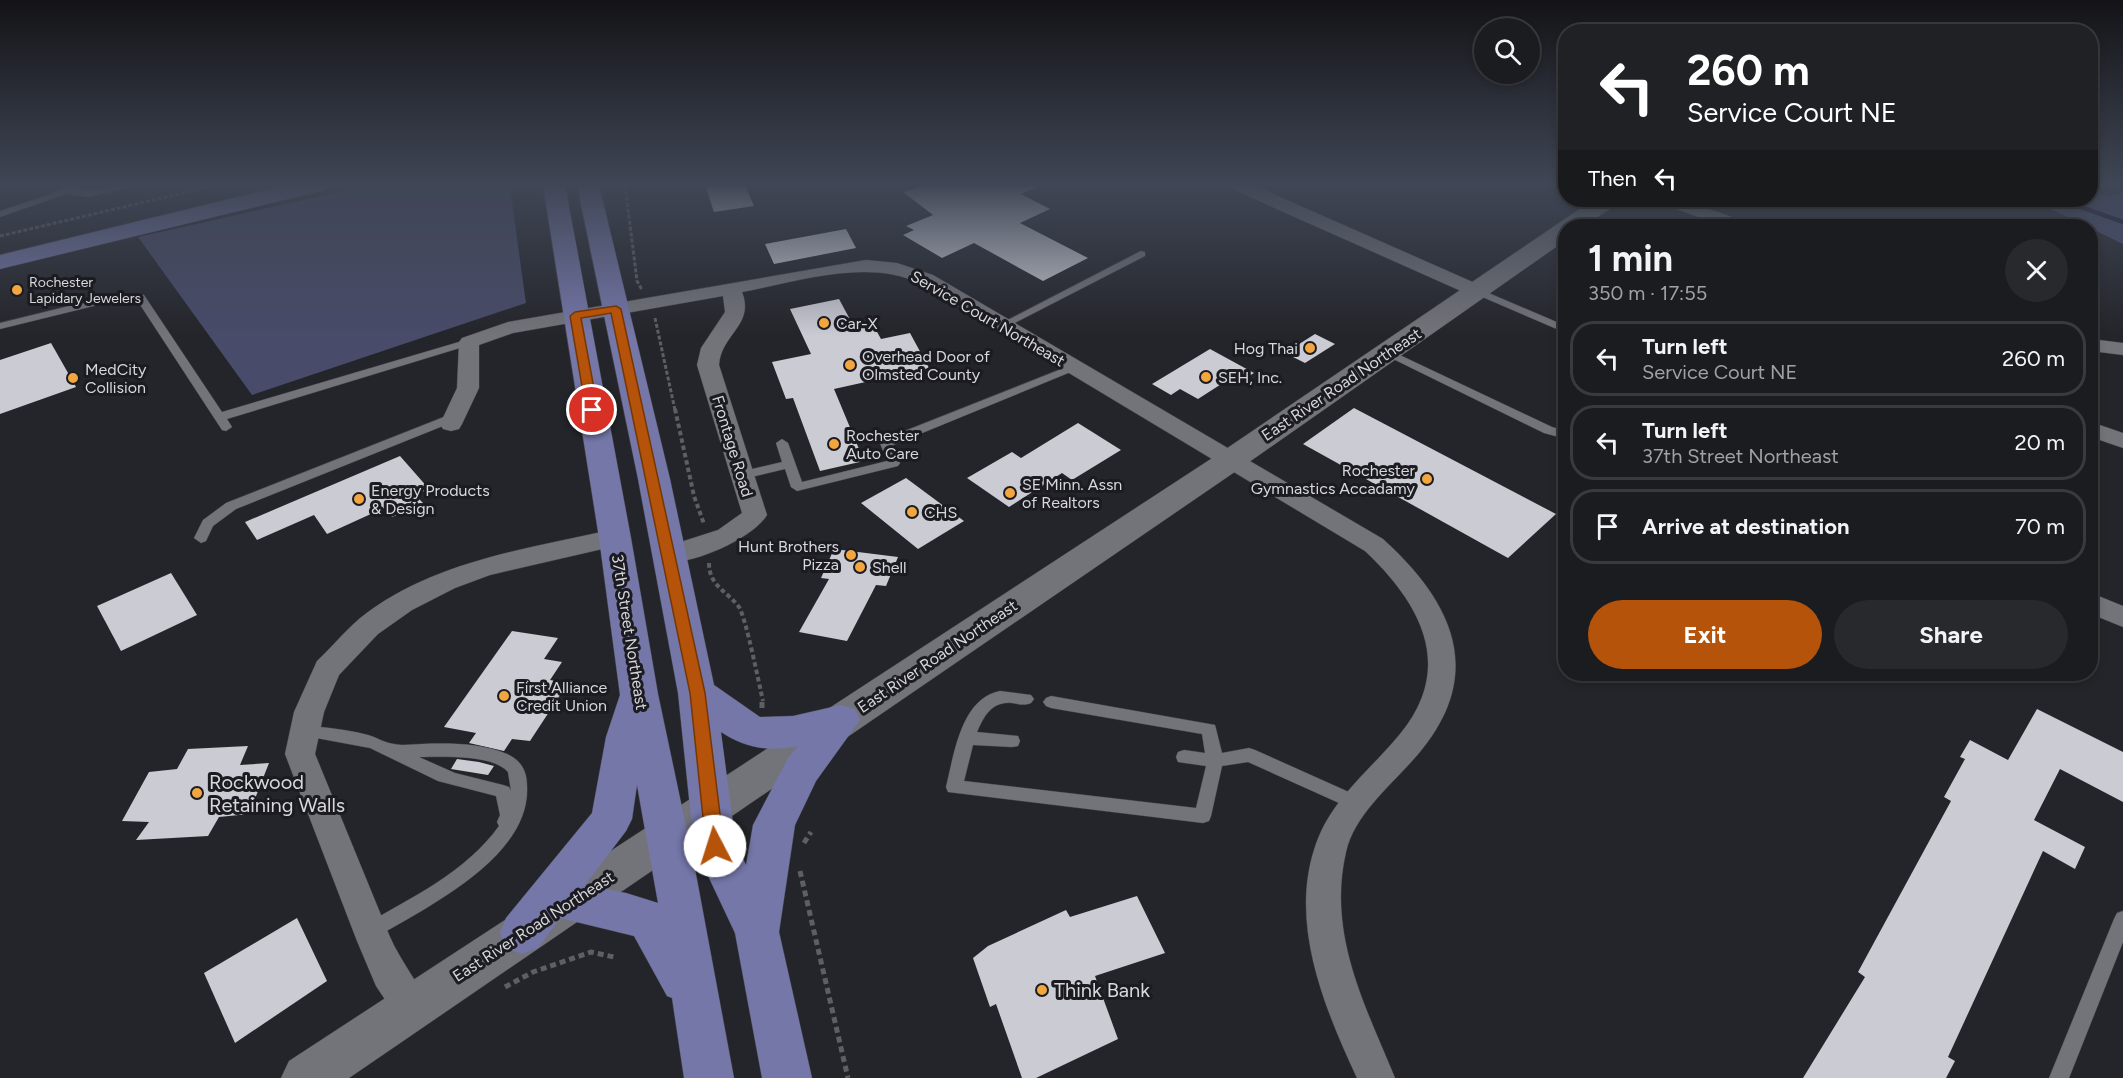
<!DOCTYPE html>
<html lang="en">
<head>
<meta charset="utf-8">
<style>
  :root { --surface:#1b1c20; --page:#28292d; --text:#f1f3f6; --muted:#a0a1a5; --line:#393a3e; --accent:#b45309 }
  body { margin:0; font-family:Figtree,sans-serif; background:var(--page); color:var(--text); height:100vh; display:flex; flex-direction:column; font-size:22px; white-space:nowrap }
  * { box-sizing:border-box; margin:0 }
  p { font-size:20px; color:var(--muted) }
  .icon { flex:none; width:33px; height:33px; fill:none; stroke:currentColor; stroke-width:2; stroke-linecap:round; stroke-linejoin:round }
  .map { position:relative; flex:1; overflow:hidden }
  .sheet { position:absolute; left:1558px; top:219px; width:540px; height:462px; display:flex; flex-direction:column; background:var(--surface); border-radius:24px; box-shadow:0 3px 9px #0003,0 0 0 2px var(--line) }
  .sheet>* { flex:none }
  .hud { position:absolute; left:1558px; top:24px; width:540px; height:183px; border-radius:24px; box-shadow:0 3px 9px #0003,0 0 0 2px var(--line); background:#202124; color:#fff; overflow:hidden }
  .buttons { position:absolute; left:1474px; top:18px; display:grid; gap:12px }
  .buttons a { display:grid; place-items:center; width:66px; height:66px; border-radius:50%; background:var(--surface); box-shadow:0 3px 9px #0003,0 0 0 2px var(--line); font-size:30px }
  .pin { position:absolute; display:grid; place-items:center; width:51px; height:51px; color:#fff; margin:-26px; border:3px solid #fff; border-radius:50%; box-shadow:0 2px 6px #0007 }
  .me { position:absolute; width:66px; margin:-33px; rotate:355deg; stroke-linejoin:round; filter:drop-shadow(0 0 4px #0008) }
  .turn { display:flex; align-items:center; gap:21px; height:126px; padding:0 30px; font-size:27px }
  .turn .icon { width:78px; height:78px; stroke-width:2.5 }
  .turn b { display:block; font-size:42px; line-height:51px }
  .then { display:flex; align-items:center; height:57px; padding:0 30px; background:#0003; gap:12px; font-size:22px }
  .round { display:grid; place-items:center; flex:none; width:63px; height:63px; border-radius:32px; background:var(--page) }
  .headline { display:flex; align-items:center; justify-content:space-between; height:102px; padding:0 30px }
  h1 { font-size:36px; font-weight:700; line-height:45px }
  .primary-button { display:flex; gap:12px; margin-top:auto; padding:12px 30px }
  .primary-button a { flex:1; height:69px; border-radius:36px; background:var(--accent); color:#fff; font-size:24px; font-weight:700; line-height:69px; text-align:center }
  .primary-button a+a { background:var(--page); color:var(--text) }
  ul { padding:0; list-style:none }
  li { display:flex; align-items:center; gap:18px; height:75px; margin:0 12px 9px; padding:0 18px; border:3px solid var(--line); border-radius:24px }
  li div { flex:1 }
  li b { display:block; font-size:22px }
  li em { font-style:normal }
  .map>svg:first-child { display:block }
</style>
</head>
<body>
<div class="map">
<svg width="2123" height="1078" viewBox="0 0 2123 1078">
  <rect width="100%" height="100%" fill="#24252a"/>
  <path fill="#484b69" d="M371,185H507L510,188L526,303L252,395L138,237Z"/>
  <path fill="#4f527a" d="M2091,191L2106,196L2123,193V244L2032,200H2091Z"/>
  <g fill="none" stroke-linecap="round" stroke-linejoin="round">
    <path stroke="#0e0b2e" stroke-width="4.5" d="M2061,200L2123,222"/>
  </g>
  <g fill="#cacbd3">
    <path d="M705,185H745L754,206L714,212Z"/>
    <path d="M925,185H1041L1021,194L1050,209L1020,223L1088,258L1043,281L974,243L942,258L903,235L914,230L906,226L933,215L903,192Z"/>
    <path d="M846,229L856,248L774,264L765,244Z"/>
    <path d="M839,299L853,325L871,321L881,339L910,333L929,368L834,389L864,461L820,471L793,398L786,399L772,362L811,354L790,309Z"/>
    <path d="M1315,334L1335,344L1305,363L1285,353Z"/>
    <path d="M51,343L76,387L0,414V360Z"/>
    <path d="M1210,349L1254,373L1234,385L1226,381L1198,399L1180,389L1171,395L1152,384Z"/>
    <path d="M1354,408L1556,514L1508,558L1303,444Z"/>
    <path d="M1078,423L1121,450L1072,480L1062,473L1009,507L967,478L1012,452L1021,458Z"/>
    <path d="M400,456L429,489L415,495L423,503L392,517L384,508L327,534L314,515L257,540L245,522Z"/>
    <path d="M906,478L964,521L918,549L861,503Z"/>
    <path d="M834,549L898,557L886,586L876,585L847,641L799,632L829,579L821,578Z"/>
    <path d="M171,573L197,615L121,651L97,606Z"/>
    <path d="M512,631L558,638L544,659L562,662L550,680L568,683L530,741L512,739L504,751L469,743L476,733L444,727Z"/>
    <path d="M2037,709L2123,752V802L2060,769L2034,820L2085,847L2075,869L2043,851L1948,1057L1955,1061L1946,1078H1803L1865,977L1858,972L1951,801L1944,797L1965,759L1960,757L1970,740L2008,760Z"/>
    <path d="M248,746L240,765L269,763L249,814L219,817L208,836L136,840L149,822L122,821L149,772L177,769L188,749Z"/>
    <path d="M457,759L479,762L494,766L488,775L451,769Z"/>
    <path d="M1137,896L1165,953L1095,976L1118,1039L1036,1078H1022L996,1004L990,1007L973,958L988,946L1066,910L1070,917Z"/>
    <path d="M297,918L327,981L235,1043L204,973Z"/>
  </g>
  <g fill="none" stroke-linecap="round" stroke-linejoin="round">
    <defs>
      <g id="lane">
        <path d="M69,185H81L75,189C97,192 119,185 141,185L88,197L66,194L0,217V211L48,195Z"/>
        <path d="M1141,251L1145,252V256L1007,327H999L998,325Z"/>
        <path d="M1477,288L1566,326V333L1473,293L1472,291Z"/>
        <path d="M118,294L144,295L222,412L469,339L475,342L473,344L227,419L232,427L226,431L222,430L137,300H118L0,329V323Z"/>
        <path d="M1387,349L1552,427L1566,431V439L1544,433L1383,354L1381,352Z"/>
        <path d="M1074,364L1080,367L1078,369L893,445L900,463L898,466L797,491L791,487L785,469L743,479L737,475L739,472L782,462L776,443L782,439L788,443L802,482L887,461L880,443L882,440Z"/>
        <path d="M454,413L458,414L460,417L458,420L236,509L213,526L206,541L201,543L194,538L203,520L226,503Z"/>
        <path d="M1000,691L1031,695L1034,699L1031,703C1024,706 1019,704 1012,703C992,701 984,716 977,732L1018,736L1020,741L1018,746L1012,747L973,745L964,781L1196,808L1206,766L1178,762L1176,757L1178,752L1184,750L1205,753L1202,734L1051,708L1046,706L1043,702L1046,698L1051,696L1215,725L1222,753L1249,748L1255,750L1360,797L1362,802L1360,807L1354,809L1348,807L1248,762L1222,766L1211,816L1209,821L1203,823L948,792L946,787C954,755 961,698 1000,691Z"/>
        <path d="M306,725C325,728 345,729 364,734C375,736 384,743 394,744C403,746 413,744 422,744C449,743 481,743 507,754C521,760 527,771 527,786C531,857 427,907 376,937L370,939L364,937L361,931L364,925C411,898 466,872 499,826L497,822L500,815L496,796L438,781L370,748L300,735L298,731L300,727ZM419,757C443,757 492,754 508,772L511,791L509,787L503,785L455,773Z"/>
        <path d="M2123,911V942L2069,1078H2049L2114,919L2117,913Z"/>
      </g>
      <g id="street">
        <path d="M1230,185H1253L1484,287L1487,291L1484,295H1470L1232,189Z"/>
        <path d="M1659,200H1683L1746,222L1749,226H1724L1662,204Z"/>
        <path d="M866,260L897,263L933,275L1383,539C1457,606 1487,679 1412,761C1388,788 1354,816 1346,852C1327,934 1365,1005 1395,1078H1357C1325,1009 1290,926 1314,850C1329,800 1369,772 1400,734C1456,666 1420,603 1365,551L919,283C867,258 796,282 742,292C755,325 721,334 719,365L767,515C753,539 685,569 659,561L655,555L659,549L718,530L742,513L697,365L701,348L725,312L723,296L513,333L479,345V388L462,424L459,429L451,431L443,429L440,424L457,388L459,342L462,338L508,322Z"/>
        <path d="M2091,339L2123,343V355L2091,351Z"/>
        <path d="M2091,422L2123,433V448L2091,437Z"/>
        <path d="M615,529L624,532L628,538L624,544L490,575L455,588L412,610L378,634L339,675L324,712L315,754L390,937C401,962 419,983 429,1007L424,1019L411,1025L398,1019L376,986L357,941L285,754L294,712L317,661C331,648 344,632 359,619C431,561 527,549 615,529Z"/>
        <path d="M2091,593L2123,606V627L2091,614Z"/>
      </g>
      <path id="secondary" d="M1593,200H1619L1616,205L1584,226H1566V240L1242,467L349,1078H281L289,1061L1220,453Z"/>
      <g id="primary">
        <path d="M287,185H328L325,190L0,269V255Z"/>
        <path d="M543,185H565L631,538L658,694L695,869L734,1078H684L672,998L667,996L634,936L560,918L538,948L522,954L506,948L500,933L506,918L592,813L606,737L620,695L599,538ZM637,785L658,903L626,893L585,885L626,831L632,819Z"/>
        <path d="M577,185H599L670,479L714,685L760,717L793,716L841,705L855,709L860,720L816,781L795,825L779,932L812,1078H762L735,933L694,846L678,693L638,479ZM721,732C745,748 769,752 798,746L788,758L753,825L746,865L736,845Z"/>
      </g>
    </defs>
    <use href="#lane" stroke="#424347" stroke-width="1"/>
    <use href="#street" stroke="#424347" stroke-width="1"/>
    <use href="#secondary" stroke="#424347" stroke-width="1"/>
    <use href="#primary" stroke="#424347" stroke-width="1"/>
    <g stroke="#5e5f63" stroke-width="3" stroke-dasharray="4 2" stroke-linecap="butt">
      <path d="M625,185L637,281L642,290"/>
      <path d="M0,236L217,185"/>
      <path d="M655,318L675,410"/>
    </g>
    <g stroke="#5e5f63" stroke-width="4" stroke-dasharray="4.5 3" stroke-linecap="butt">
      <path d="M675,409L694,496L704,524"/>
      <path d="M709,563C709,586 727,591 739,607C746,618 759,684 763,701"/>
    </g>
    <g stroke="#5e5f63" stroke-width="5" stroke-dasharray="6 4" stroke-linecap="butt">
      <path d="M762,708V700"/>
      <path d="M804,843L811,832"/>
      <path d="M800,871L848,1078"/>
      <path d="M505,987L533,972L591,952L614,957"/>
    </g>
    <use href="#lane" fill="#73747a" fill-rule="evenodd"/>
    <use href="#street" fill="#73747a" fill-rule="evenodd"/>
    <use href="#secondary" fill="#73747a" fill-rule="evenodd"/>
    <use href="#primary" fill="#7577a9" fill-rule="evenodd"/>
  </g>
  <linearGradient id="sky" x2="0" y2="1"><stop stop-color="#141417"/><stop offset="0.55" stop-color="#3f4655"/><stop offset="1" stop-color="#3f4655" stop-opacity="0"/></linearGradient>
  <rect width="2123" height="336" fill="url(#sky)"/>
  <path fill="#b45309" stroke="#753606" stroke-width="1.5" d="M616,306L621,309L705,693L724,846L721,851L715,853L709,851L706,846L690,693L611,313L581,318L598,410L592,413L586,410L570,316L575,312Z"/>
  <g fill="#f1a640" stroke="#1b1b21" stroke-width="2">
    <circle cx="17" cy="290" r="6"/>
    <circle cx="824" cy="323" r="6"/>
    <circle cx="1310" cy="348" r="6"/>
    <circle cx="850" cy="365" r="6"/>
    <circle cx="1206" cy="377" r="6"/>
    <circle cx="73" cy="378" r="6"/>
    <circle cx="834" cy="444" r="6"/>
    <circle cx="1427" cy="479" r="6"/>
    <circle cx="1010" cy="493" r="6"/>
    <circle cx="359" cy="499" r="6"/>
    <circle cx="912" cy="512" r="6"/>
    <circle cx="851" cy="555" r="6"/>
    <circle cx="860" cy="567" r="6"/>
    <circle cx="504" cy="696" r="6"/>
    <circle cx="197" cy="793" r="6"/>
    <circle cx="1042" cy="990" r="6"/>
  </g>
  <g text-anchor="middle" stroke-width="6" stroke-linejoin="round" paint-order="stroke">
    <g font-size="14" fill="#d7d8db" stroke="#1b1b21" text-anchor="start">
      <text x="29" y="287">Rochester<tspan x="29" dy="16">Lapidary Jewelers</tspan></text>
    </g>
    <g font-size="16" fill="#d7d8db" stroke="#1b1b21">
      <text transform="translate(988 318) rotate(30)" y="6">Service Court Northeast</text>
      <text transform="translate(1341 384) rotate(-34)" y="6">East River Road Northeast</text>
      <text transform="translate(733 446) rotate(73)" y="6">Frontage Road</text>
      <text transform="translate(630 632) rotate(81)" y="6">37th Street Northeast</text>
      <text transform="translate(937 656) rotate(-34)" y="6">East River Road Northeast</text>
      <text transform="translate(533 926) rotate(-33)" y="6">East River Road Northeast</text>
    </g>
    <g font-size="16" fill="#d7d8db" stroke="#1b1b21" text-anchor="start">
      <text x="836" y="329">Car-X</text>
      <text x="1298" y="354" text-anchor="end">Hog Thai</text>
      <text x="862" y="362">Overhead Door of<tspan x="862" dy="18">Olmsted County</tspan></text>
      <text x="85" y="375">MedCity<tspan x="85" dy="18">Collision</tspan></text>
      <text x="1218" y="383">SEH, Inc.</text>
      <text x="846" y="441">Rochester<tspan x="846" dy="18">Auto Care</tspan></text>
      <text x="1415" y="476" text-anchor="end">Rochester<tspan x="1415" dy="18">Gymnastics Accadamy</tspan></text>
      <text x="1022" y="490">SE Minn. Assn<tspan x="1022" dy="18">of Realtors</tspan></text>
      <text x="371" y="496">Energy Products<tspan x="371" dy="18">&amp; Design</tspan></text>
      <text x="924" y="518">CHS</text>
      <text x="839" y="552" text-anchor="end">Hunt Brothers<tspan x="839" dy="18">Pizza</tspan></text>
      <text x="872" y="573">Shell</text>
      <text x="516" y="693">First Alliance<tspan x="516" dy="18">Credit Union</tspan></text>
    </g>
    <g font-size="20" fill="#d7d8db" stroke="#1b1b21" text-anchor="start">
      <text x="209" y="789">Rockwood<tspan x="209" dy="23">Retaining Walls</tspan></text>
      <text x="1054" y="997">Think Bank</text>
    </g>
  </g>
</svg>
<div class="buttons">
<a><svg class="icon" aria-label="search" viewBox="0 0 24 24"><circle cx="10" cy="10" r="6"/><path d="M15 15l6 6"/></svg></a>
</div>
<div class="pin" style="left:592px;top:410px;background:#d93025"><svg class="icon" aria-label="arrive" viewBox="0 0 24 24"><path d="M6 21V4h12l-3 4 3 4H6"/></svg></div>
<svg class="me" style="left:715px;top:846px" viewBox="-20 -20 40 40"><circle r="19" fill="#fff"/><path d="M0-13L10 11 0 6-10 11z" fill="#b45309"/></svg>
<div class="hud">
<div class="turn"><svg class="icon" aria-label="left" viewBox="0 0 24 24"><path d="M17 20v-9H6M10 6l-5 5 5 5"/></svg><div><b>260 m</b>Service Court NE</div></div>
<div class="then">Then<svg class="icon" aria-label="left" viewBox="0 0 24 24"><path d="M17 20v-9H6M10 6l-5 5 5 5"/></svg></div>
</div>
<section class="sheet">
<div class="headline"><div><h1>1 min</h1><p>350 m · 17:55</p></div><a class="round"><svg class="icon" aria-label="close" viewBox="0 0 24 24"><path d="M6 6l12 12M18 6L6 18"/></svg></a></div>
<ul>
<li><svg class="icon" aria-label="left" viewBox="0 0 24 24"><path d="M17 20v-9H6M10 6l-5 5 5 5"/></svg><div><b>Turn left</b><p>Service Court NE</p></div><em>260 m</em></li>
<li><svg class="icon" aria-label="left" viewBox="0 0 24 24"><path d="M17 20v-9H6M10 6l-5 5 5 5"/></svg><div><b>Turn left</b><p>37th Street Northeast</p></div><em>20 m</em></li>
<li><svg class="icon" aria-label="arrive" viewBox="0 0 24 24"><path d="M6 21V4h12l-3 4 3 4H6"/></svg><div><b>Arrive at destination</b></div><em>70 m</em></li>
</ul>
<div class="primary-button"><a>Exit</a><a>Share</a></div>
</section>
</div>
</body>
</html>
